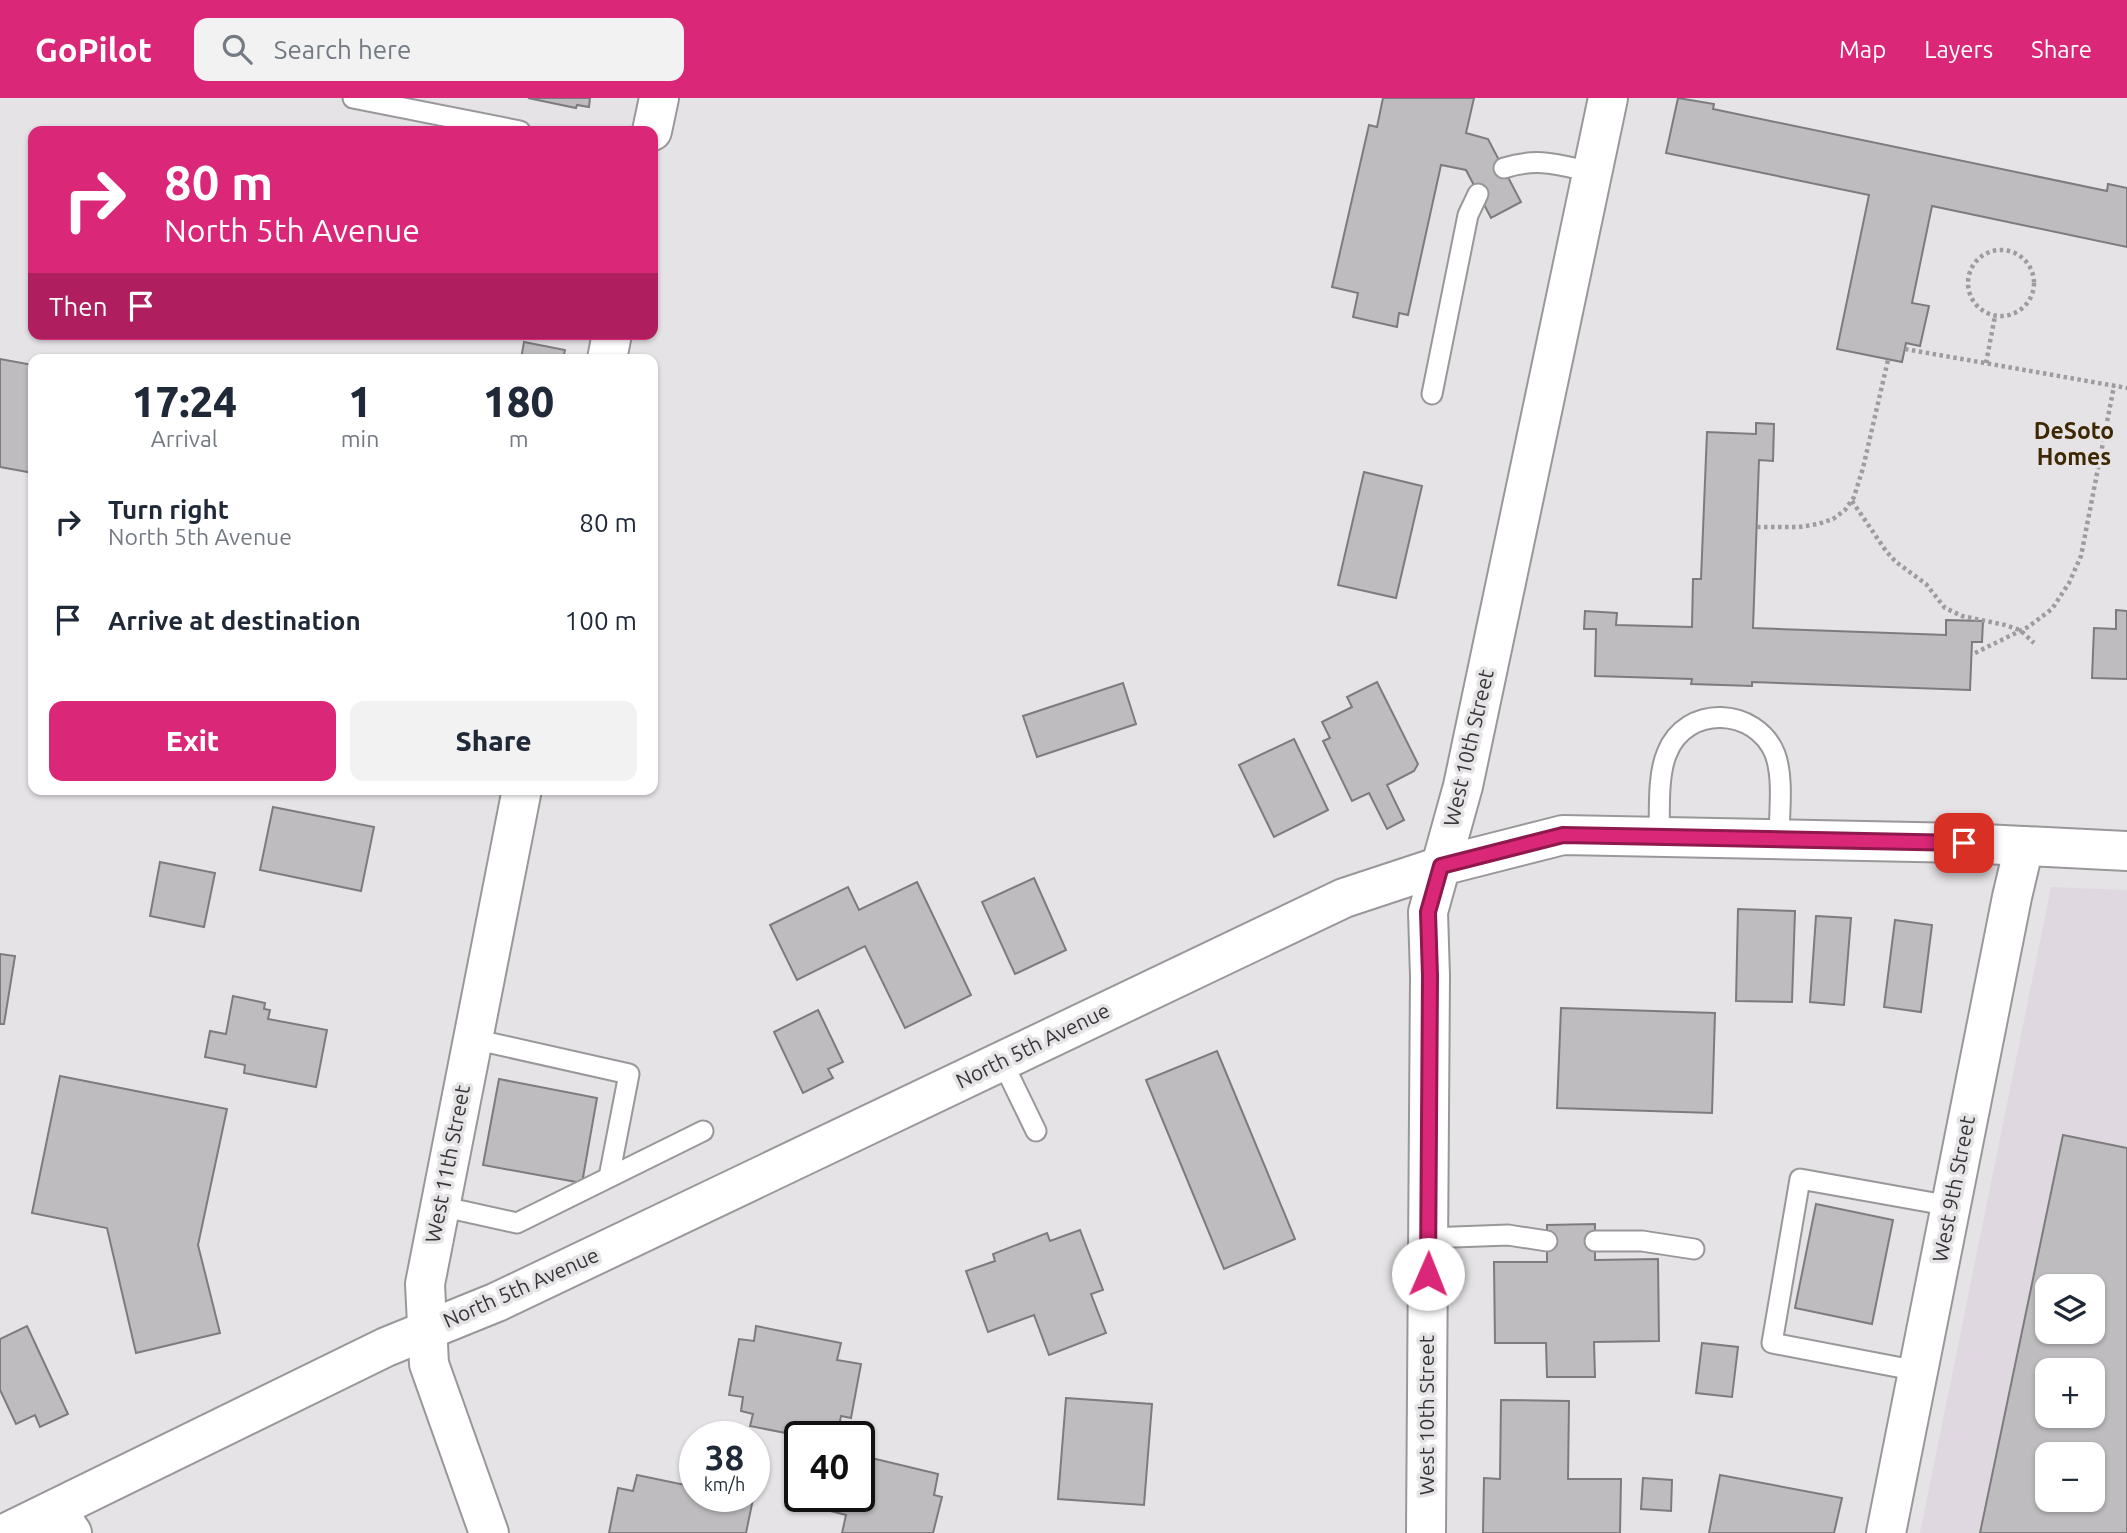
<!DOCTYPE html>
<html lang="en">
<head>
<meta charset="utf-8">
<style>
  :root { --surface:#fff; --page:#f2f2f3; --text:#1f2937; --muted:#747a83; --accent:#db2777 }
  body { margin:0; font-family:Ubuntu,sans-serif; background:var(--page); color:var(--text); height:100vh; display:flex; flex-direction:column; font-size:26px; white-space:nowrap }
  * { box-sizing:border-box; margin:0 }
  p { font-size:23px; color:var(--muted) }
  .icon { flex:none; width:38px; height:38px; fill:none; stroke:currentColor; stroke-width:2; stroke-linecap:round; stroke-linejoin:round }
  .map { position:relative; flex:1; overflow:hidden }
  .panel { position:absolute; left:28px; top:256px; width:630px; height:441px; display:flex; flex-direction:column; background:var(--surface); border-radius:14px; box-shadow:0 2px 5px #0004 }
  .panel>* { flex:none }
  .banner { position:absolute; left:28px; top:28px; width:630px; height:214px; border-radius:14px; box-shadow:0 2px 5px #0004; background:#db2777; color:#fff; overflow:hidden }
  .buttons { position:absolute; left:2035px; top:1176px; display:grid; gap:14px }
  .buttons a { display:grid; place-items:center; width:70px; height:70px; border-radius:14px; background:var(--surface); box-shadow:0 2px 5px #0004; font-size:35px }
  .speed { position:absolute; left:679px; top:1323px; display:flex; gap:14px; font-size:35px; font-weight:700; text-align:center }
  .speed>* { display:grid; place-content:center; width:91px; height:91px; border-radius:50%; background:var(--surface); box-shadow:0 2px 5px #0004; line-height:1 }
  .speed small { font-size:18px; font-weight:400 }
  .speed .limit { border:4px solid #111; border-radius:10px; background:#fff; color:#111 }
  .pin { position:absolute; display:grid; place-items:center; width:60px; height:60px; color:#fff; margin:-30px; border-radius:14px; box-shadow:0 4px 10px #0006 }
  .me { position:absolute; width:77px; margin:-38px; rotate:1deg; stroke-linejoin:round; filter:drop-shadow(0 0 5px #0008) }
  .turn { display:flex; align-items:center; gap:24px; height:147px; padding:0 21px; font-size:32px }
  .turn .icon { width:91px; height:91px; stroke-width:2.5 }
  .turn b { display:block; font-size:49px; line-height:60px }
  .then { display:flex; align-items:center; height:66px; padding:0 21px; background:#0003; gap:14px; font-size:26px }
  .eta { display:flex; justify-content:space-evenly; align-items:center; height:119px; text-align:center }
  .eta b { font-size:42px; font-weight:800; line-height:49px }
  .primary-button { display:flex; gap:14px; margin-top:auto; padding:14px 21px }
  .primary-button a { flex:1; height:80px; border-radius:14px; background:var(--accent); color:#fff; font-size:28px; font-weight:800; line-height:80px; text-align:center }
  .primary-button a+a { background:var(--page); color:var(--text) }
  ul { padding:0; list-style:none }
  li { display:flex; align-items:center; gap:21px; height:98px; padding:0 21px }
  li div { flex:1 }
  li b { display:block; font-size:26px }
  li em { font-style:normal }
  header { display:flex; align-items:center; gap:42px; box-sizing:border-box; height:98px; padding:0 35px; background:var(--accent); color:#fff }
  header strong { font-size:33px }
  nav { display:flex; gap:38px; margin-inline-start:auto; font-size:24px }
  .search { width:490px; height:63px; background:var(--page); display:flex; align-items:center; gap:18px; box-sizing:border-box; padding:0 24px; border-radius:14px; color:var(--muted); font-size:26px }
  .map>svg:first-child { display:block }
</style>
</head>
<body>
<header>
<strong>GoPilot</strong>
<div class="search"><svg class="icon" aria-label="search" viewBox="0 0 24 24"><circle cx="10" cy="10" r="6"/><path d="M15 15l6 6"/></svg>Search here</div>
<nav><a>Map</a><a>Layers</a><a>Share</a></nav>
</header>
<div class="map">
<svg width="2127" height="1435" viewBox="0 0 2127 1435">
  <rect width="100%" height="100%" fill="#e5e3e6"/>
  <path fill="#e0d8e1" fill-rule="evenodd" d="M2051,789L2127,792V1435H1920ZM2048,1188H2093V1234H2048ZM2048,1272H2093V1318H2048ZM2048,1356H2093V1402H2048Z"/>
  <g fill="#bebcbf" stroke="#7d7b7d" stroke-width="2" fill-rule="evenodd">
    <path d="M528,0H590L589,9L577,7L576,10Z"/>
    <path d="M1383,0H1474L1466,35L1488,41L1521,104L1491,120L1466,72L1441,67L1408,217L1399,215L1397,229L1353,219L1358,195L1332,189L1369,27L1377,29Z"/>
    <path d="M1678,0L1714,6L1713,11L2107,93L2108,86L2127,90V149L1932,108L1912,205L1929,208L1920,248L1906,245L1902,264L1837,251L1869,97L1666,55Z"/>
    <path d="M524,244L565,252L563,261H521Z"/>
    <path d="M0,261L33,267V375L0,369Z"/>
    <path d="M1756,325L1774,326L1773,363L1759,362L1753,530L1946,537V522L1983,523L1982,544H1972L1970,592L1752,584V588L1691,586L1692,581L1595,578L1596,531H1584L1585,513L1617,515L1616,527L1692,529L1693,481H1701L1707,334L1756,336Z"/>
    <path d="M1364,374L1422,388L1396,500L1338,487Z"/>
    <path d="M2116,512L2127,513V581L2092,580L2094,530L2116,531Z"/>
    <path d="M1377,584L1418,666L1414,673L1387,687L1404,722L1387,731L1369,695L1352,703L1323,643L1330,640L1322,624L1352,609L1347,599Z"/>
    <path d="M1123,585L1136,626L1037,659L1023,618Z"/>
    <path d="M1294,641L1328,712L1274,739L1239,667Z"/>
    <path d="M273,709L374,729L361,793L260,772Z"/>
    <path d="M160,764L215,775L204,829L150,818Z"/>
    <path d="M1034,780L1066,852L1015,876L982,804Z"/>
    <path d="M917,784L971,897L905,930L865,848L797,882L770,827L848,789L859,812Z"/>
    <path d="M1738,811L1795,813L1792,904L1736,903Z"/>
    <path d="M1816,818L1851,820L1844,907L1810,904Z"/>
    <path d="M1895,822L1932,827L1921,914L1884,909Z"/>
    <path d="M0,856L15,858L4,926H0Z"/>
    <path d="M233,898L265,905L264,911L270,912L268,921L327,932L316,989L244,975L245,967L205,959L210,933L226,936Z"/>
    <path d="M1561,910L1715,915L1712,1015L1557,1010Z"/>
    <path d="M818,912L843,964L828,971L833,980L803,995L774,934Z"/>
    <path d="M1217,953L1295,1141L1224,1171L1146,982Z"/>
    <path d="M60,978L227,1011L198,1147L220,1235L136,1255L107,1130L32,1115Z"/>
    <path d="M499,981L597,1000L582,1085L483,1067Z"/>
    <path d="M2063,1037L2127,1050V1435H1980ZM2048,1188H2093V1234H2048ZM2048,1272H2093V1318H2048ZM2048,1356H2093V1402H2048Z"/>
    <path d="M1816,1106L1893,1122L1872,1226L1795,1210Z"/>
    <path d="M1595,1126V1162L1658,1161L1659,1243L1594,1244L1595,1279H1547L1546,1245H1495L1494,1164H1547V1127Z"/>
    <path d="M1080,1132L1103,1192L1091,1196L1106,1235L1049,1257L1034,1217L988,1234L966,1173L995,1163L993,1156L1047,1135L1050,1143Z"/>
    <path d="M27,1228L68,1316L40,1329L35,1317L16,1326L0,1292V1241Z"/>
    <path d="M756,1228L841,1245L837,1262L861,1266L851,1320L841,1318L837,1339H806L750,1328L753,1316L741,1313L743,1299L729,1297L739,1241L754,1243Z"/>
    <path d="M1702,1245L1738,1249L1732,1299L1696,1295Z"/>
    <path d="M1066,1300L1152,1306L1144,1407L1058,1401Z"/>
    <path d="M1501,1302L1569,1303L1568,1381H1621L1620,1435H1483L1484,1380L1500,1381Z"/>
    <path d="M859,1357L938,1376L934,1397L942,1399L933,1435H842L846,1417L823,1411L826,1398H859Z"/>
    <path d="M637,1377L695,1389V1398H737L753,1401L746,1435H609L618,1390L633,1393Z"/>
    <path d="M1720,1377L1842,1400L1834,1435H1709Z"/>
    <path d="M1643,1380L1672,1382L1671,1413L1641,1411Z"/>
  </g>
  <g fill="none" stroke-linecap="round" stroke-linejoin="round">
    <defs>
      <g id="service">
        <path d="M353,0L520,33"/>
        <path d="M1504,70C1538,59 1559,67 1592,74"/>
        <path d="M1432,296L1468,117L1478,96"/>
        <path d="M1659,740C1660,715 1657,678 1667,655C1686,606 1756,609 1775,656C1784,680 1779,716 1779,741"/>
        <path d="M473,941L629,976L609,1079"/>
        <path d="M1002,963L1036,1033"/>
        <path d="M440,1108L517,1125L703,1033"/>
        <path d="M1428,1140L1508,1137L1547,1143"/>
        <path d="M1595,1143H1642L1694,1151"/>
        <path d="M1918,1273L1772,1245L1800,1081L1951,1108"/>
      </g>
      <g id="minor">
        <path d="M652,33L659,0"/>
        <path d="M607,261L612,236"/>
        <path d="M56,1411L72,1435"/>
        <path d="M489,1435L429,1266L425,1186L522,691"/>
        <path d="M1886,1435L2012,799L2024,748"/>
      </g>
      <g id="tertiary">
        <path d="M6,1435L386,1249L497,1204L1344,800L1441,768L1563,737L1964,745L2127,753"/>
        <path d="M1426,1435L1430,878L1428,814L1463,688L1608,0"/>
      </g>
    </defs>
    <use href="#service" stroke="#999799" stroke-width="23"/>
    <use href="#minor" stroke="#999799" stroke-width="42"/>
    <use href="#tertiary" stroke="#999799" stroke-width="42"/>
    <g stroke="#9d9c9e" stroke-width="4.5" stroke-dasharray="3.5 3.5" stroke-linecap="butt">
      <circle cx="2001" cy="185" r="33"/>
      <path d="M1905,251L2127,290"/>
      <path d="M1986,265L1995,218"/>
      <path d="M1852,403L1886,453L1896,464L1926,486L1945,510L1962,518L2005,527L2020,532L2034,545"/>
      <path d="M1757,429H1799L1818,426L1833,421L1845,412L1854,399L1863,370L1888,262"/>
      <path d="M1975,555L2028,529L2052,511L2069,485L2081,458L2114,288"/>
    </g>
    <use href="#service" stroke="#fff" stroke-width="19"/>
    <use href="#minor" stroke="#fff" stroke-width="38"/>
    <use href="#tertiary" stroke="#fff" stroke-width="38"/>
  </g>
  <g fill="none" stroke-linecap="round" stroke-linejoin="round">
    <defs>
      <path id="route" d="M1428,1176L1430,878L1428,814L1441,768L1563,737L1964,745"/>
    </defs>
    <use href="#route" stroke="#8e194d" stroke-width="18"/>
    <use href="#route" stroke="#db2777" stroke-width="12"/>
  </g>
  <g text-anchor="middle" stroke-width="7" stroke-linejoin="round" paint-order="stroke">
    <g font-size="21" fill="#373637" stroke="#e5e3e6">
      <text transform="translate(1469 650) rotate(-77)" y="7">West 10th Street</text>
      <text transform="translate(1033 948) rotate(-26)" y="7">North 5th Avenue</text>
      <text transform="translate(448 1066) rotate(-79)" y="7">West 11th Street</text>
      <text transform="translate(1954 1091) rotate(-79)" y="7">West 9th Street</text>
      <text transform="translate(521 1190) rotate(-24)" y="7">North 5th Avenue</text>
      <text transform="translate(1427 1317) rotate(-90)" y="7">West 10th Street</text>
    </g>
    <g font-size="23" font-weight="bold" fill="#3e2703" stroke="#e5e3e6">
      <text x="2074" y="341">DeSoto<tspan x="2074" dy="26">Homes</tspan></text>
    </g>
  </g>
</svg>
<div class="buttons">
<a><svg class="icon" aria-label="layers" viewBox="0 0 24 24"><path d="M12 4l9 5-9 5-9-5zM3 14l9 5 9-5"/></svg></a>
<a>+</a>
<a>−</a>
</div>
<div class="speed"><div>38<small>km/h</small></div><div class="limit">40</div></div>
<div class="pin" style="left:1964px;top:745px;background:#d93025"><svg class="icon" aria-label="arrive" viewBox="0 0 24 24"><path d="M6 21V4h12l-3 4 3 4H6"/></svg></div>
<svg class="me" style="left:1428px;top:1176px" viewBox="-20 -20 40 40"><circle r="19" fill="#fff"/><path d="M0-13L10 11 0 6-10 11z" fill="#db2777"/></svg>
<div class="banner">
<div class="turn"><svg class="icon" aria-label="right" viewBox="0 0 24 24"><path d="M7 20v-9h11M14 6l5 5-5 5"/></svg><div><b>80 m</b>North 5th Avenue</div></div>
<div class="then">Then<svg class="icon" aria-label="arrive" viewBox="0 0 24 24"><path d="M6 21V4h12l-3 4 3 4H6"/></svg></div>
</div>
<section class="panel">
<div class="eta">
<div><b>17:24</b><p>Arrival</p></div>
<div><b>1</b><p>min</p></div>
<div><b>180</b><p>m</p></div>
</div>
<ul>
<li><svg class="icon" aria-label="right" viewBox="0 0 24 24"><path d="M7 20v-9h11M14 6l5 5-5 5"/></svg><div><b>Turn right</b><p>North 5th Avenue</p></div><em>80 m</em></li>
<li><svg class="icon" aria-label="arrive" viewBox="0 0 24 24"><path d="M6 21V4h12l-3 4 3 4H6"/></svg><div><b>Arrive at destination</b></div><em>100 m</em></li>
</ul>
<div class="primary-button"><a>Exit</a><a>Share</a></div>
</section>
</div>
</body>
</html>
